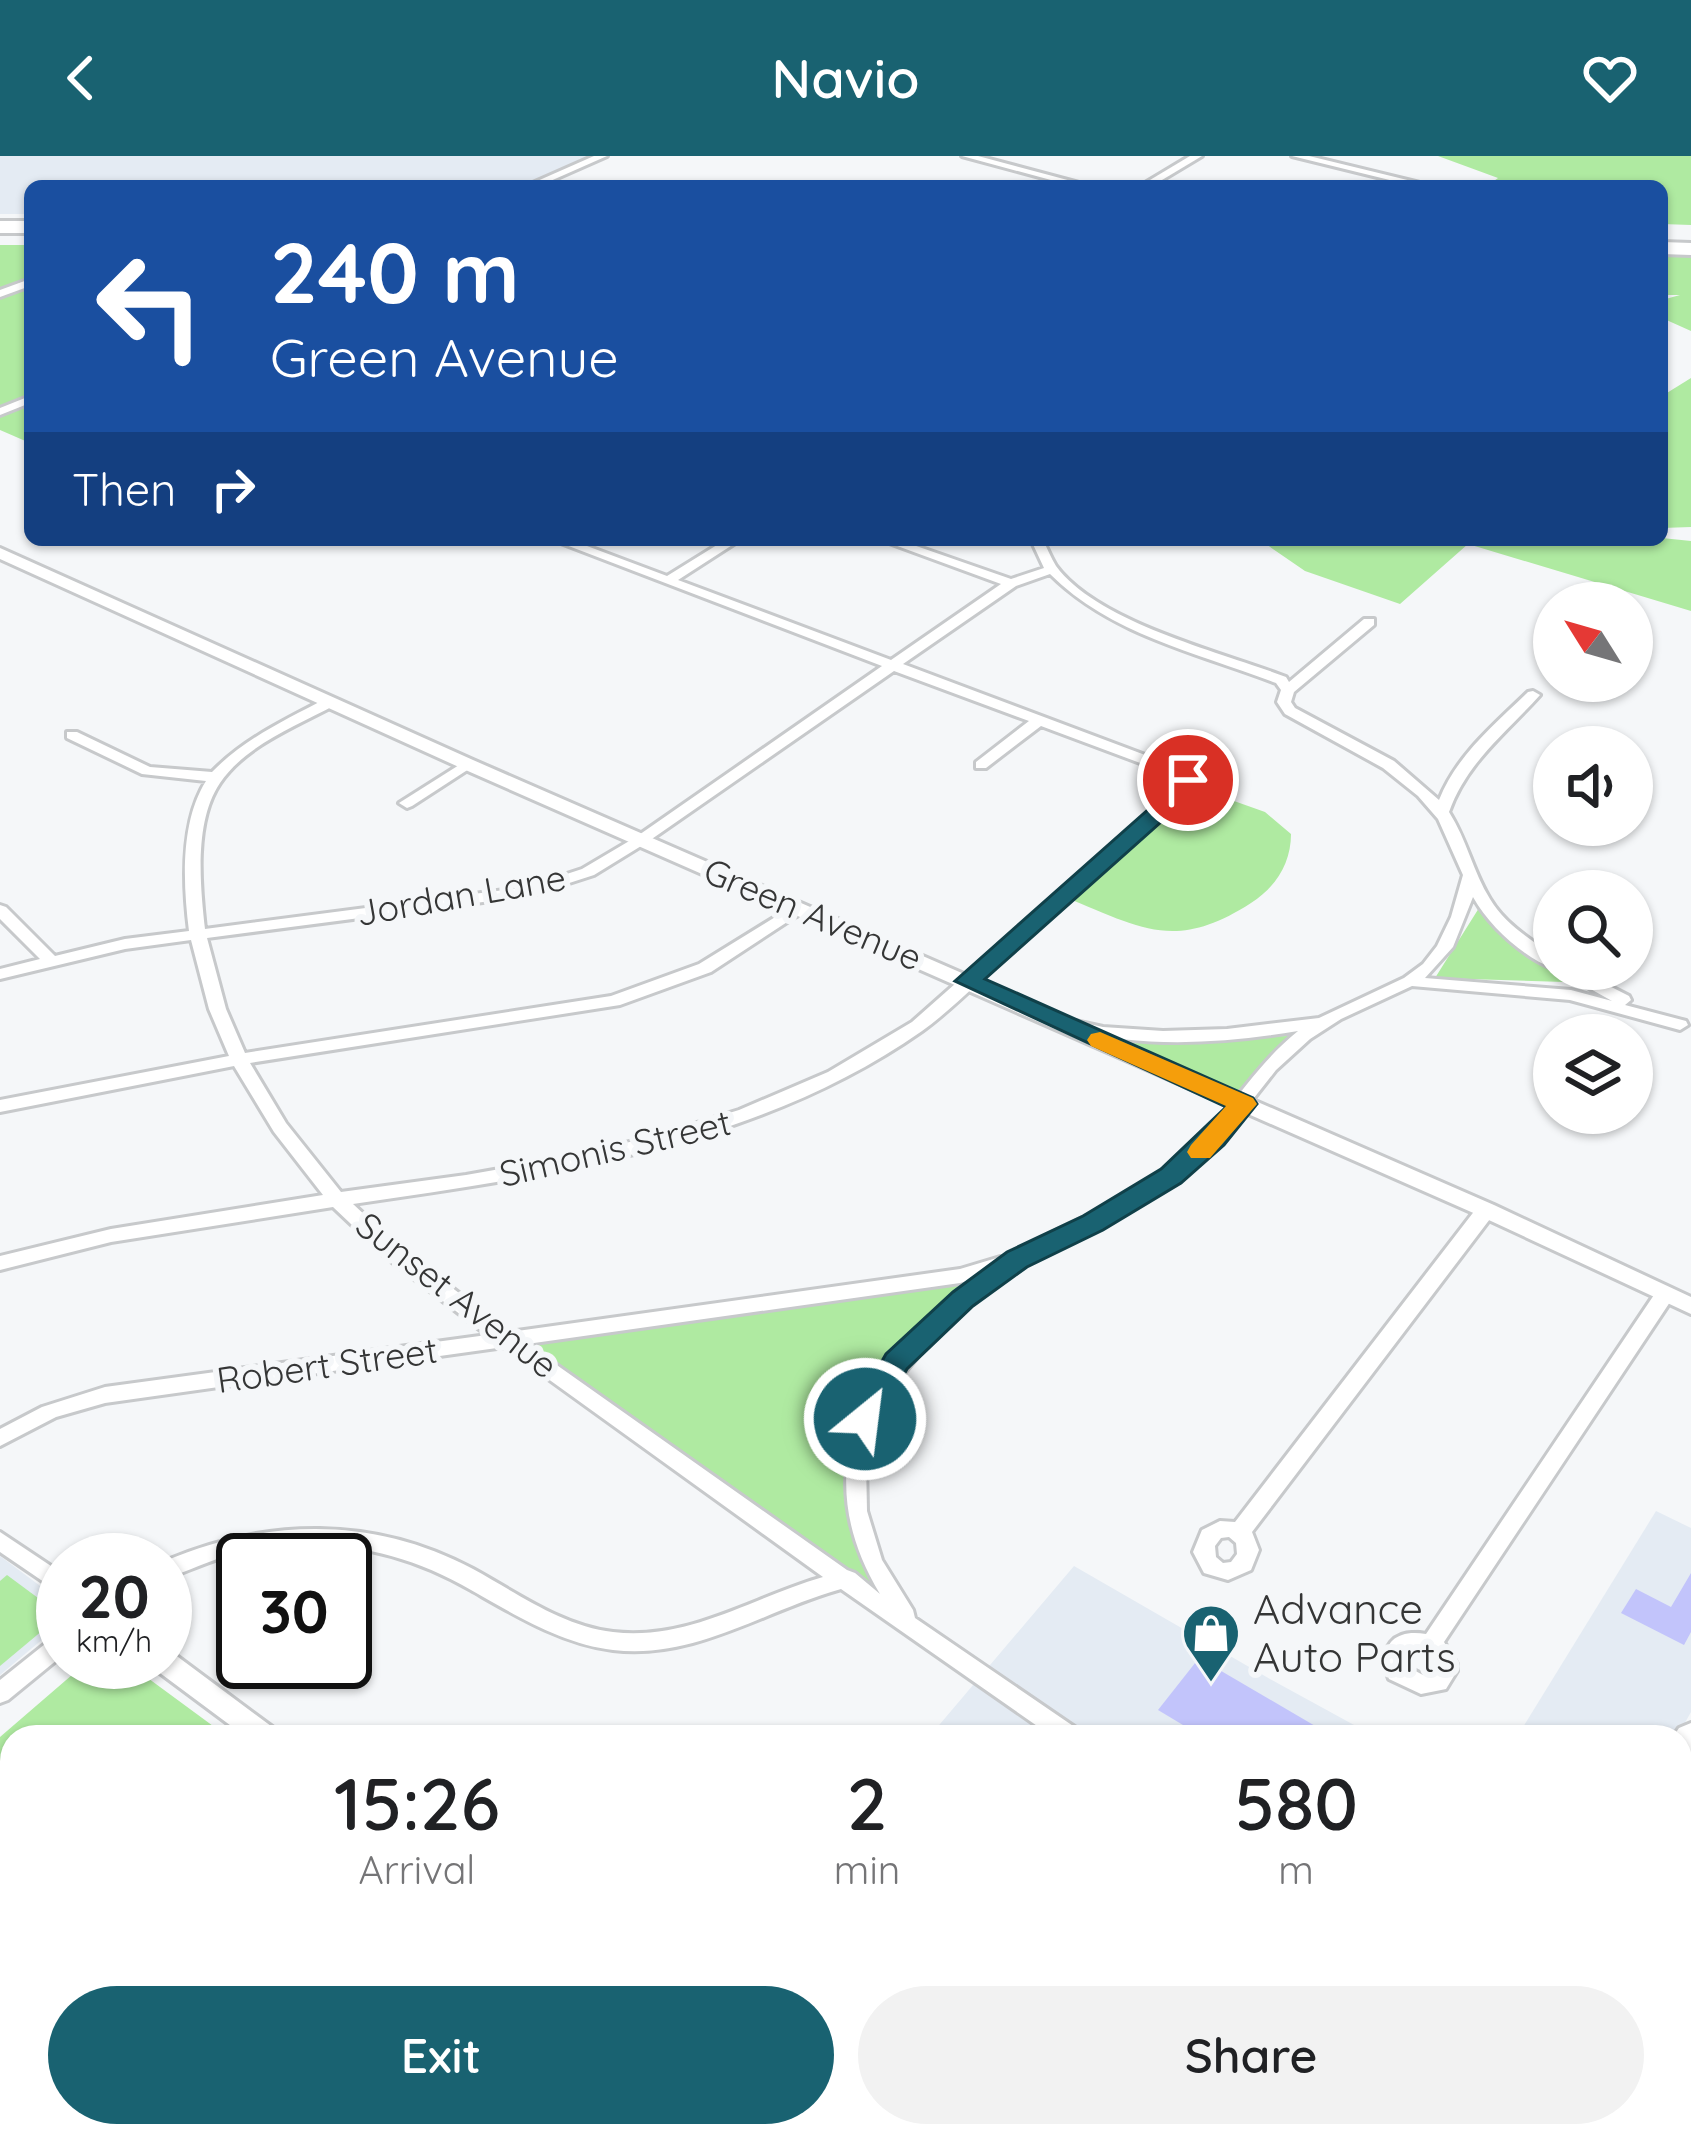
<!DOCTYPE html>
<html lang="en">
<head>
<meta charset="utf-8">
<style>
  :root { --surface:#fff; --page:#f2f2f2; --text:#202124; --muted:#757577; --accent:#196271 }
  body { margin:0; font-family:Quicksand,sans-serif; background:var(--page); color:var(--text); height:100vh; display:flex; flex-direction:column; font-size:45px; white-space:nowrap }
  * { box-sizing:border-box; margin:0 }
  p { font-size:39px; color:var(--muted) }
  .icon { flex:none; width:66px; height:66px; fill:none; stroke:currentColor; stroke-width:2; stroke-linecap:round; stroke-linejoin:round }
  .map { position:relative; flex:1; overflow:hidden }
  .details { position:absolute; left:0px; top:1569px; width:1692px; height:423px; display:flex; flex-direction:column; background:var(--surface); border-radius:36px 36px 0 0; box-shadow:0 3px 9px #0004 }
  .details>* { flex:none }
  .top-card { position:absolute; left:24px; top:24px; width:1644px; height:366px; border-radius:18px; box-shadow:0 3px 9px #0004; background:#1a4fa0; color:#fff; overflow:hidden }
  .needle { width:78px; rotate:307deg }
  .fabs { position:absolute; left:1533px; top:426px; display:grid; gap:24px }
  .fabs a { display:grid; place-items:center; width:120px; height:120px; border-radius:50%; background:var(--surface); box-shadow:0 3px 9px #0004; font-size:60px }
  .speed { position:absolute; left:36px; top:1377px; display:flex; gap:24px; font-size:60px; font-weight:700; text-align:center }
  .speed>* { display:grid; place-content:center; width:156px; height:156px; border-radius:50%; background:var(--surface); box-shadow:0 3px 9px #0004; line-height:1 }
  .speed small { font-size:30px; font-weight:400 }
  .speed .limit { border:6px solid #111; border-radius:18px; background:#fff; color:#111 }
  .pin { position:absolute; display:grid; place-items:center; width:102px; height:102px; color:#fff; margin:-51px; border:6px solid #fff; border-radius:50%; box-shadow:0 3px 12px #0007 }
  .me { position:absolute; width:132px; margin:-66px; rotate:29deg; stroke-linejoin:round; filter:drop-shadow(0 0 9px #0008) }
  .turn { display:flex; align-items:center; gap:42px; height:252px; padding:0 48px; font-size:54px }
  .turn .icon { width:156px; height:156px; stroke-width:2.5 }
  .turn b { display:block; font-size:84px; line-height:102px }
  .then { display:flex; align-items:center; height:114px; padding:0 48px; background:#0003; gap:24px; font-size:45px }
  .eta { display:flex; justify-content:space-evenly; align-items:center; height:204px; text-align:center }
  .eta b { font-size:72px; font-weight:600; line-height:84px }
  .cta { display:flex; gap:24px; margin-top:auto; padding:24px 48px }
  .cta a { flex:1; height:138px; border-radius:72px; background:var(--accent); color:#fff; font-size:48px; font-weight:600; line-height:138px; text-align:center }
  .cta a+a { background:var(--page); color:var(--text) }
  header { display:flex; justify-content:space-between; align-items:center; height:156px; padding:0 48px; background:var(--accent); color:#fff; font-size:54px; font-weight:600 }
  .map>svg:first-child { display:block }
</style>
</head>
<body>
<header><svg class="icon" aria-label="back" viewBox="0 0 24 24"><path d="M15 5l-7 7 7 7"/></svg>Navio<svg class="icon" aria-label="heart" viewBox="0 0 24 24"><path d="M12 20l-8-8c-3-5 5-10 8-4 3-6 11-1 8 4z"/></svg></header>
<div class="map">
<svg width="1691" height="1990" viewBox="0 0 1691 1990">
  <rect width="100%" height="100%" fill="#f5f7f9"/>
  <g fill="#e4ebf3">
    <path d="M0,0H597L526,30H30V58H0Z"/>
    <path d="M1656,1355L1691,1372V1556L1677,1581H1517Z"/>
    <path d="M0,1400L63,1447V1466L0,1519Z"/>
    <path d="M1074,1410L1270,1523L1376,1581H929Z"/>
    <path d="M1691,1709V1950L1680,1943V1731Z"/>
    <path d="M823,1980H1105L1120,1990H837Z"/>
    <path d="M1121,1980H1461L1456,1990H1135Z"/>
  </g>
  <g fill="#afeaa1">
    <path d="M1438,0H1691V69L1662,68V30H1487L1498,22Z"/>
    <path d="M0,89H30V287L0,274Z"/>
    <path d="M1662,99L1691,100V175L1662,162V144L1680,139H1662Z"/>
    <path d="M1691,222V371L1662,372V240Z"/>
    <path d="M1662,382L1691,385V455L1468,388L1400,448L1305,415L1260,384Z"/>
    <path d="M1189,629L1265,656L1291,678C1291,707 1276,731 1251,747C1175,796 1141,772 1065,741Z"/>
    <path d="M1479,752L1535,803L1564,821V826L1435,822Z"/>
    <path d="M1291,880L1237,936L1127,887L1133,881Z"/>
    <path d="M1017,1103L963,1143L865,1263L861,1375L915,1474L509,1183L849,1136Z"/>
    <path d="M7,1419L61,1459L0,1510V1425Z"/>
    <path d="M87,1506H126L228,1581H12V1980H767L780,1990H0V1581Z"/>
  </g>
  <g fill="#c2c4fb">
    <path d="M1691,1417V1476L1684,1489L1621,1457L1636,1433L1671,1451Z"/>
    <path d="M1199,1502L1334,1581H1203L1158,1554Z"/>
  </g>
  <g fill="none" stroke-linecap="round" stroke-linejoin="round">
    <defs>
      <g id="minor">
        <path d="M594,0H607L539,30H526Z"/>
        <path d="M962,0H978L1090,30H1073Z"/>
        <path d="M1190,0H1202L1152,30H1140Z"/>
        <path d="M1292,0H1309L1432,30H1414Z"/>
        <path d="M30,123V130L0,141V134Z"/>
        <path d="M30,240V247L0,259V252Z"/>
        <path d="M553,384H571L667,420L725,384H740L678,424L891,504L1001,428L881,384H899L1011,423L1044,412L1031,384H1043C1047,392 1051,402 1056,410C1098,467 1221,496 1286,521L1289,526L1364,463H1374V469L1294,536L1291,546L1295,552L1394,605L1439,644C1457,599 1494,569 1528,536L1533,535L1540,539C1505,578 1467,606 1449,656C1467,684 1473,716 1490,743C1505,768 1531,784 1554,800V813C1522,800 1490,771 1473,741L1453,791L1425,822L1571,834L1612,845L1555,813H1576L1629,840L1631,844L1625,849L1686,865L1688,869L1680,874L1570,844L1412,830L1341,863L1310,883L1276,914L1217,989L1180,1022L1141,1047L1021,1111L974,1144L933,1182L900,1222L879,1260L866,1306L867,1355L882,1404L913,1454L915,1462L1079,1574L1083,1581H1053L841,1433C765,1454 695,1504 613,1494C562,1488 515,1459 471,1434C397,1391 317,1378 234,1398C210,1404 188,1415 165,1423V1405C267,1362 374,1360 473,1413C517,1437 562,1470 613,1476C689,1485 753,1441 823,1421L504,1191L105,1247L56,1261L0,1290V1273L42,1251L105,1231L487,1179L387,1102L333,1051L111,1086L0,1114V1100L111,1073L323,1039L274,976L234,910L0,956V944L229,900L209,853L191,784L125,793L0,823V813L40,803L0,763V749L6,751L55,800L125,783L189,775C183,728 180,666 206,625L142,618L67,582V576H77L150,611L212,616C244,583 285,564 325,543H335V549C296,570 246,589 220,627C194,665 200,729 205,773L527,731L582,713L636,681L882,510ZM1050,418C1111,479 1198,497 1276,527L1281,534L1277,546L1285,558L1383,612L1418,640L1438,663L1463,719L1451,761L1437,790L1423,808L1404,822L1319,862L1227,873L1163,875L1103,871L1075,865L1069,866L1067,870L1069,874C1144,892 1222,888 1298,875C1248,915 1220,974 1170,1012C1120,1050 1058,1069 1005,1103L1000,1101L960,1113L510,1176L400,1092L353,1048C547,1020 757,991 922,875C954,852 982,822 1011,796C1072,741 1133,687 1194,632L1196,629L1188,616L1177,611L903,508L1016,430ZM894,515L1029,565L976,606V612H986L1041,570L1167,617L1177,622L1181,628L912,866L828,916L739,954L651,981L561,1002L466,1019L341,1036L286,967L250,907L620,849L711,816L807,753L805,750H793L699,808L611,840L245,897L226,853L207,782L529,740L594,719L646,687ZM980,1121C869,1200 802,1309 880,1438L855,1417L847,1414L527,1188L960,1127Z"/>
        <path d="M467,604L474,608L472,611L412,650L407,652L399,647Z"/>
        <path d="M1486,1048L1495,1054L1493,1059L1252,1376L1259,1394L1251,1414L1228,1424L1204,1417L1193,1396L1202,1374L1220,1365L1235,1366L1479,1049ZM1229,1381L1236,1387L1237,1398L1231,1406L1223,1407L1216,1401L1215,1390L1221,1382Z"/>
        <path d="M1665,1131L1672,1133L1675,1138L1672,1143L1444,1486L1457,1508V1515L1446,1533L1421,1538L1389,1523C1378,1492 1392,1472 1426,1478L1658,1133ZM1416,1494L1433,1504L1435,1513L1431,1518L1423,1519L1408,1511L1407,1500Z"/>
        <path d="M0,1376L63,1418V1439L0,1396Z"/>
        <path d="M63,1477V1499L8,1544L0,1547V1524L55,1480Z"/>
        <path d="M1680,1956L1691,1961V1988L1674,1980H1680Z"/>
      </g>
      <g id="tertiary">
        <path d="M0,392L473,604L1494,1049L1691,1141V1158L1478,1059L461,612L0,403Z"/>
        <path d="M165,1495L174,1498L275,1573L279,1581H246L156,1514L152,1506H165Z"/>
        <path d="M786,1980H826L830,1990H790Z"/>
      </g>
      <g id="primary">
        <path d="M1691,1567V1613L1680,1617V1581H1673L1679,1572Z"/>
        <path d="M1691,1649V1698L1680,1702V1653Z"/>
        <path d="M1456,1980H1498L1494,1990H1452Z"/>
        <path d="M1508,1980H1549L1545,1990H1504Z"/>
      </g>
      <g id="motorway">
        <rect x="0" y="65" width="30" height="12"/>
        <path d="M1662,86L1691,87V99L1662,98Z"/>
      </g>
    </defs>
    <use href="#minor" stroke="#c7c9cb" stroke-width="6"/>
    <use href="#tertiary" stroke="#c7c9cb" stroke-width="6"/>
    <use href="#primary" stroke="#c7c9cb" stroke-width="6"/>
    <use href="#motorway" stroke="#c7c9cb" stroke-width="6"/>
    <use href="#minor" fill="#fff" fill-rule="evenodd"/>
    <use href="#tertiary" fill="#fff" fill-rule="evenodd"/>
    <use href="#primary" fill="#fff" fill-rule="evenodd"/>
    <use href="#motorway" fill="#fff" fill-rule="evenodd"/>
  </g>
  <path fill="#196271" stroke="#104049" stroke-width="3" d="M1188,617L1200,624L1197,634L985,823L1253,942L1257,948L1224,989L1181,1027L1103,1074L1027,1111L973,1150L907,1213L875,1271H854L849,1263L886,1198L953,1136L1007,1096L1083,1060L1161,1013L1226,951L955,825L1178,627L1180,619Z"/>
  <path fill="#f59e0b" d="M1100,876L1253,942L1257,948L1210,1002H1191L1187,996L1191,989L1226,950L1091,890L1087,884L1091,878Z"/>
  <defs>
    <symbol id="shop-pin" viewBox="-11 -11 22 30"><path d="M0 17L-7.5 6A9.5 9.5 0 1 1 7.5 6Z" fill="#196271" stroke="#f5f7f9"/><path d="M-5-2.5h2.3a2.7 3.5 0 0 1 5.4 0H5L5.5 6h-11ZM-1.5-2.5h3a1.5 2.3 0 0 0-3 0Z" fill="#fff"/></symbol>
  </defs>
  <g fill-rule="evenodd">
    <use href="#shop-pin" x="1178" y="1444" width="66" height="90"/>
  </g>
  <g text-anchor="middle" stroke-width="12" stroke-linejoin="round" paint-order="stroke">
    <g font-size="36" fill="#353636" stroke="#f5f7f9">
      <text transform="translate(461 739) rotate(-10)" y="13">Jordan Lane</text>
      <text transform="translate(813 758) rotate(23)" y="13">Green Avenue</text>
      <text transform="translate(615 992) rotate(-13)" y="13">Simonis Street</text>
      <text transform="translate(457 1139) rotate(38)" y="13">Sunset Avenue</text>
      <text transform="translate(327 1209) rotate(-8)" y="13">Robert Street</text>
    </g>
    <g font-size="42" fill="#353636" stroke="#f5f7f9" text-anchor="start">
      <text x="1253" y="1468">Advance<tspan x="1253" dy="48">Auto Parts</tspan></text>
    </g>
  </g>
</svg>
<div class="fabs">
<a><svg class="needle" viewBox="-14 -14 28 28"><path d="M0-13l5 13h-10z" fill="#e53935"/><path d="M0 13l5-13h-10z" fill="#757577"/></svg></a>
<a><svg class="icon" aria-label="sound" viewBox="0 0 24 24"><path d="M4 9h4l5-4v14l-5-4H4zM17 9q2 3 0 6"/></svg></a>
<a><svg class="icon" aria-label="search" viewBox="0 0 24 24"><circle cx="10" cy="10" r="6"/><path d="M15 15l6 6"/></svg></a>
<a><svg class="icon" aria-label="layers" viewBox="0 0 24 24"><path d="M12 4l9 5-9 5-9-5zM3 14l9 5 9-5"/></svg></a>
</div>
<div class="speed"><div>20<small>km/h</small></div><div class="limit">30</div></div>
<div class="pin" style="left:1188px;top:624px;background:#d93025"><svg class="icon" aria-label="arrive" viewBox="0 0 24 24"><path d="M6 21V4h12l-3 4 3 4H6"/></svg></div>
<svg class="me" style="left:865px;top:1263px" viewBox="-20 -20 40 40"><circle r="17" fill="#196271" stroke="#fff" stroke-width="3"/><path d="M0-11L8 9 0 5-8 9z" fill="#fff"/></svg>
<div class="top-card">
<div class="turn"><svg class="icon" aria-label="left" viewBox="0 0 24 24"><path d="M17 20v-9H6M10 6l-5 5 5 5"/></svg><div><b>240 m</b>Green Avenue</div></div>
<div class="then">Then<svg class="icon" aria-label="right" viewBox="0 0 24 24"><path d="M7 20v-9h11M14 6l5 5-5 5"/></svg></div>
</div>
<section class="details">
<div class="eta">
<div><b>15:26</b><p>Arrival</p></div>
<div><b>2</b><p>min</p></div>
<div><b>580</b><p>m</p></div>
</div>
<div class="cta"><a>Exit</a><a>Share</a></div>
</section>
</div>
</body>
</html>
